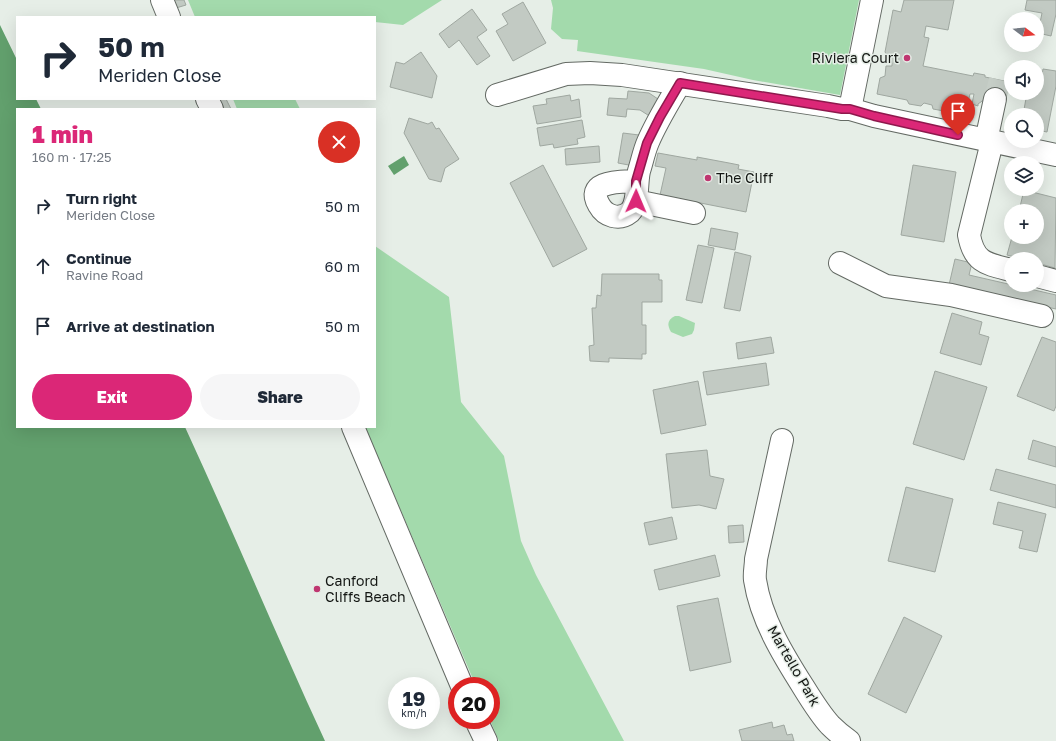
<!DOCTYPE html>
<html lang="en">
<head>
<meta charset="utf-8">
<style>
  :root { --surface:#fff; --page:#f6f6f7; --text:#1f2937; --muted:#747a83; --accent:#db2777 }
  body { margin:0; font-family:"Golos Text",sans-serif; background:var(--page); color:var(--text); height:100vh; display:flex; flex-direction:column; font-size:15px; white-space:nowrap }
  * { box-sizing:border-box; margin:0 }
  p { font-size:13px; color:var(--muted) }
  .icon { flex:none; width:22px; height:22px; fill:none; stroke:currentColor; stroke-width:2; stroke-linecap:round; stroke-linejoin:round }
  .map { position:relative; flex:1; overflow:hidden }
  .sheet { position:absolute; left:16px; top:108px; width:360px; height:320px; display:flex; flex-direction:column; background:var(--surface); border-radius:0px; box-shadow:0 4px 16px #0002 }
  .sheet>* { flex:none }
  .guide { position:absolute; left:16px; top:16px; width:360px; height:84px; border-radius:0px; box-shadow:0 4px 16px #0002; background:#fff; color:var(--text); overflow:hidden }
  .needle { width:26px; rotate:106deg }
  .fabs { position:absolute; left:1004px; top:12px; display:grid; gap:8px }
  .fabs a { display:grid; place-items:center; width:40px; height:40px; border-radius:50%; background:var(--surface); box-shadow:0 4px 16px #0002; font-size:20px }
  .speed { position:absolute; left:388px; top:677px; display:flex; gap:8px; font-size:20px; font-weight:700; text-align:center }
  .speed>* { display:grid; place-content:center; width:52px; height:52px; border-radius:50%; background:var(--surface); box-shadow:0 4px 16px #0002; line-height:1 }
  .speed small { font-size:10px; font-weight:400 }
  .speed .limit { border:6px solid #d22; background:#fff; color:#111 }
  .pin { position:absolute; display:grid; place-items:center; width:34px; height:34px; color:#fff; margin:-41px -17px; border-radius:50% 50% 50% 0; rotate:-45deg; box-shadow:0 0 4px #0007 }
  .pin .icon { rotate:45deg }
  .me { position:absolute; width:44px; margin:-22px; rotate:1deg; stroke-linejoin:round; filter:drop-shadow(0 0 3px #0008) }
  .turn { display:flex; align-items:center; gap:14px; height:84px; padding:0 16px; font-size:18px }
  .turn .icon { width:52px; height:52px; stroke-width:2.5 }
  .turn b { display:block; font-size:28px; line-height:34px }
  .round { display:grid; place-items:center; flex:none; width:42px; height:42px; border-radius:21px; background:var(--page) }
  .head { display:flex; align-items:center; justify-content:space-between; height:68px; padding:0 16px }
  h1 { font-size:24px; font-weight:800; line-height:30px; color:var(--accent) }
  .cta { display:flex; gap:8px; margin-top:auto; padding:8px 16px }
  .cta a { flex:1; height:46px; border-radius:24px; background:var(--accent); color:#fff; font-size:16px; font-weight:800; line-height:46px; text-align:center }
  .cta a+a { background:var(--page); color:var(--text) }
  ul { padding:0; list-style:none }
  li { display:flex; align-items:center; gap:12px; height:60px; padding:0 16px }
  li div { flex:1 }
  li b { display:block; font-size:15px }
  li em { font-style:normal }
  .map>svg:first-child { display:block }
</style>
</head>
<body>
<div class="map">
<svg width="1056" height="741" viewBox="0 0 1056 741">
  <rect width="100%" height="100%" fill="#e6eee7"/>
  <g fill="#a3daac">
    <path d="M188,0H442L403,25L375,22V17H195Z"/>
    <path d="M551,0H859L840,95L753,80L704,69L577,51L578,40L562,39L551,29L553,8Z"/>
    <path d="M233,99H295L300,109H237Z"/>
    <path d="M375,246L449,297L461,402L504,456L521,541L536,575L624,741H499L490,720L491,686H476L365,427H375Z"/>
    <path d="M675,316H679L695,323L694,330L692,334L683,337L671,332C667,325 667,320 675,316Z"/>
  </g>
  <g fill="#62a06d">
    <path d="M0,25L17,60V99H36L41,109H17V427H185C233,531 277,637 325,741H0Z"/>
    <path d="M404,156L409,165L394,175L388,166Z"/>
  </g>
  <g fill="#c2cac3" stroke="#9fa7a0">
    <path d="M174,0H184L186,5L176,8Z"/>
    <path d="M904,0H954L948,30L926,26L924,37L929,38L923,66L973,76L974,73L985,75V77L1009,82L1005,101L988,97L978,104V106L972,104L974,94H970L966,111L960,114L933,109L932,105L924,103L921,106L909,104L907,100L877,94L880,78L885,76L886,66H892V63L885,52L893,10L901,12Z"/>
    <path d="M1027,0H1056V14L1051,36L1038,33L1042,13L1025,10Z"/>
    <path d="M523,2L546,43L513,61L496,31L508,24L502,14Z"/>
    <path d="M472,9L487,30L477,37L490,56L477,65L459,40L449,48L439,34Z"/>
    <path d="M421,52L437,76L432,98L390,87L396,62L404,64Z"/>
    <path d="M1043,69L1056,71V86L1047,132L1037,130V115H1023L1027,93H1037V80L1041,81Z"/>
    <path d="M628,91L649,93L661,101L651,117L640,110L627,109L626,117L607,115L609,98L627,99Z"/>
    <path d="M570,95L571,101L579,99L581,117L537,124L533,106L547,104L546,99Z"/>
    <path d="M215,99H226L231,109H219Z"/>
    <path d="M409,118L428,124L432,122L436,129L439,128L459,159L445,168L441,182L429,179L404,133Z"/>
    <path d="M582,120L585,137L577,139L578,144L554,148L553,144L540,146L537,128Z"/>
    <path d="M623,133L639,135L634,166L618,163Z"/>
    <path d="M599,146L600,162L566,165L565,149Z"/>
    <path d="M658,153L697,160V157L729,163L739,165L738,169L754,172L746,212L660,195L666,168L655,166Z"/>
    <path d="M543,165L587,249L553,267L510,183Z"/>
    <path d="M913,165L956,172L944,242L901,235Z"/>
    <path d="M1024,190L1056,198L1055,268L1037,263V259H1022L1007,255L1012,237H1037V211H1019Z"/>
    <path d="M711,228L738,233L735,250L708,245Z"/>
    <path d="M698,245L714,248L702,303L686,300Z"/>
    <path d="M735,252L751,256L740,311L724,308Z"/>
    <path d="M955,259L972,263L969,275L1056,295V309L949,285Z"/>
    <path d="M602,274H659V280H662V302H642V325H646V354H642V359L609,358V362L590,361L589,346L594,345L592,308H596L597,295L601,296Z"/>
    <path d="M952,313L982,322L979,334L989,337L981,365L940,353Z"/>
    <path d="M771,337L774,353L738,359L736,343Z"/>
    <path d="M1042,337L1056,342V406L1054,411L1017,396Z"/>
    <path d="M766,363L769,385L707,395L703,372Z"/>
    <path d="M935,371L987,387L964,460L913,444Z"/>
    <path d="M698,381L706,425L661,434L653,390Z"/>
    <path d="M1033,440L1056,447V467L1028,459Z"/>
    <path d="M707,450L710,476L724,479L716,509L699,505L672,508L666,454Z"/>
    <path d="M996,469L1056,485V508L990,490Z"/>
    <path d="M906,487L953,499L935,572L888,561Z"/>
    <path d="M998,502L1046,514L1037,552L1019,548L1023,531L993,524Z"/>
    <path d="M672,517L677,539L649,545L644,523Z"/>
    <path d="M743,525L744,542L729,543L728,526Z"/>
    <path d="M715,555L720,576L659,590L654,570Z"/>
    <path d="M718,598L731,662L690,671L677,606Z"/>
    <path d="M904,617L942,636L906,713L868,694Z"/>
    <path d="M772,722L773,728L784,725L787,735L792,734L794,741H742L739,730Z"/>
  </g>
  <g fill="none" stroke-linecap="round" stroke-linejoin="round">
    <path stroke="#c6cec7" stroke-width="22" stroke-dasharray="22 11" stroke-linecap="butt" d="M995,99L1000,80"/>
    <defs>
      <g id="minor">
        <path d="M162,0L169,17"/>
        <path d="M497,95L566,74L590,73L622,75L828,106L842,109H850L874,116L1056,155"/>
        <path d="M207,99L212,109"/>
        <path d="M850,109L872,0"/>
        <path d="M986,141L995,99"/>
        <path d="M992,142L969,235C974,263 987,264 1011,270"/>
        <path d="M636,181C622,182 584,180 599,205C605,216 619,221 630,212C639,203 636,184 639,171C642,162 644,151 648,142C657,121 669,102 680,83"/>
        <path d="M636,201L694,213"/>
        <path d="M840,263L886,286L951,295L1042,316"/>
        <path d="M1037,276L1056,281"/>
        <path d="M353,427L462,686"/>
        <path d="M782,440L756,559C756,566 754,573 755,580C761,619 783,655 804,688C812,701 820,714 830,725C836,731 842,736 849,741"/>
        <path d="M476,720L486,741"/>
      </g>
    </defs>
    <use href="#minor" stroke="#646a64" stroke-width="24"/>
    <use href="#minor" stroke="#fff" stroke-width="22"/>
  </g>
  <g fill="none" stroke-linecap="round" stroke-linejoin="round">
    <defs>
      <path id="route" d="M636,201V181L647,143L660,117L680,83L842,109H850L874,116L958,135"/>
    </defs>
    <use href="#route" stroke="#8e194d" stroke-width="10"/>
    <use href="#route" stroke="#db2777" stroke-width="7"/>
  </g>
  <g fill="#bf3670" stroke="#e6eee7" stroke-width="1.5">
    <circle cx="907" cy="58" r="4"/>
    <circle cx="708" cy="178" r="4"/>
    <circle cx="317" cy="589" r="4"/>
  </g>
  <g text-anchor="middle" stroke-width="3" stroke-linejoin="round" paint-order="stroke">
    <g font-size="14" fill="#131613" stroke="#e6eee7" text-anchor="start">
      <text x="899" y="63" text-anchor="end">Riviera Court</text>
      <text x="716" y="183">The Cliff</text>
      <text x="325" y="586">Canford<tspan x="325" dy="16">Cliffs Beach</tspan></text>
    </g>
    <g font-size="14" fill="#131613" stroke="#e6eee7">
      <text transform="translate(794 666) rotate(60)" y="5">Martello Park</text>
    </g>
  </g>
</svg>
<div class="fabs">
<a><svg class="needle" viewBox="-14 -14 28 28"><path d="M0-13l5 13h-10z" fill="#e53935"/><path d="M0 13l5-13h-10z" fill="#747a83"/></svg></a>
<a><svg class="icon" aria-label="sound" viewBox="0 0 24 24"><path d="M4 9h4l5-4v14l-5-4H4zM17 9q2 3 0 6"/></svg></a>
<a><svg class="icon" aria-label="search" viewBox="0 0 24 24"><circle cx="10" cy="10" r="6"/><path d="M15 15l6 6"/></svg></a>
<a><svg class="icon" aria-label="layers" viewBox="0 0 24 24"><path d="M12 4l9 5-9 5-9-5zM3 14l9 5 9-5"/></svg></a>
<a>+</a>
<a>−</a>
</div>
<div class="speed"><div>19<small>km/h</small></div><div class="limit">20</div></div>
<div class="pin" style="left:958px;top:135px;background:#d93025"><svg class="icon" aria-label="arrive" viewBox="0 0 24 24"><path d="M6 21V4h12l-3 4 3 4H6"/></svg></div>
<svg class="me" style="left:636px;top:201px" viewBox="-20 -20 40 40"><path d="M0-17L14 15 0 8-14 15z" fill="#db2777" stroke="#fff" stroke-width="4"/></svg>
<div class="guide">
<div class="turn"><svg class="icon" aria-label="right" viewBox="0 0 24 24"><path d="M7 20v-9h11M14 6l5 5-5 5"/></svg><div><b>50 m</b>Meriden Close</div></div>
</div>
<section class="sheet">
<div class="head"><div><h1>1 min</h1><p>160 m · 17:25</p></div><a class="round" style="background:#d93025;color:#fff"><svg class="icon" aria-label="close" viewBox="0 0 24 24"><path d="M6 6l12 12M18 6L6 18"/></svg></a></div>
<ul>
<li><svg class="icon" aria-label="right" viewBox="0 0 24 24"><path d="M7 20v-9h11M14 6l5 5-5 5"/></svg><div><b>Turn right</b><p>Meriden Close</p></div><em>50 m</em></li>
<li><svg class="icon" aria-label="ahead" viewBox="0 0 24 24"><path d="M12 20V5M6 11l6-6 6 6"/></svg><div><b>Continue</b><p>Ravine Road</p></div><em>60 m</em></li>
<li><svg class="icon" aria-label="arrive" viewBox="0 0 24 24"><path d="M6 21V4h12l-3 4 3 4H6"/></svg><div><b>Arrive at destination</b></div><em>50 m</em></li>
</ul>
<div class="cta"><a>Exit</a><a>Share</a></div>
</section>
</div>
</body>
</html>
